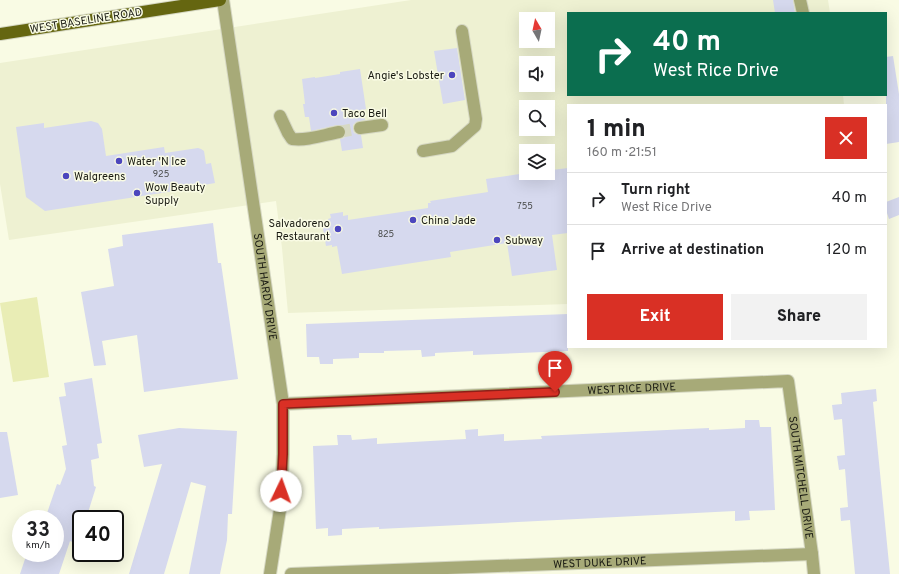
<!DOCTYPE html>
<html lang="en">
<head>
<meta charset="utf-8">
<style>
  :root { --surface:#fff; --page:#f2f2f2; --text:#202124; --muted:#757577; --line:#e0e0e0; --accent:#d93025 }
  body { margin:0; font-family:Overpass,sans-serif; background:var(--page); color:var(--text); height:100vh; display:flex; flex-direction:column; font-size:15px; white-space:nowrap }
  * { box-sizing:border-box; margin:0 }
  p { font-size:13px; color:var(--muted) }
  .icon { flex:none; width:22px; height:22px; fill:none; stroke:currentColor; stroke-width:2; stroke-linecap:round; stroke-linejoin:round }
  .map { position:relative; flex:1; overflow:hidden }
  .side { position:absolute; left:567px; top:104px; width:320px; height:244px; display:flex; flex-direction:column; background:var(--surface); border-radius:0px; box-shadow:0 4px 16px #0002 }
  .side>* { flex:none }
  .top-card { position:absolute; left:567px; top:12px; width:320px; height:84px; border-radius:0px; box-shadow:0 4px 16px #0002; background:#0b6e4f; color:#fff; overflow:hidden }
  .needle { width:26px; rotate:351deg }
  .controls { position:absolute; left:519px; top:12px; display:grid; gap:8px }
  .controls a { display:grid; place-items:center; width:36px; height:36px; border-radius:0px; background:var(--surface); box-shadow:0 4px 16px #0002; font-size:20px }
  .speed { position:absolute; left:12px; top:510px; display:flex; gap:8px; font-size:20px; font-weight:700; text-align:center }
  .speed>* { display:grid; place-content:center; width:52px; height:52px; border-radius:50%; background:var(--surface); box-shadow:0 4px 16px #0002; line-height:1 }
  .speed small { font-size:10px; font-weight:400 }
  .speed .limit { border:2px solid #111; border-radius:6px; background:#fff; color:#111 }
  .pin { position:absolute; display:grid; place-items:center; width:34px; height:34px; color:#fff; margin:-41px -17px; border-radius:50% 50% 50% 0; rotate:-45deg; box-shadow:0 0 4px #0007 }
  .pin .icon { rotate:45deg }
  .me { position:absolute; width:44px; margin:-22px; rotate:3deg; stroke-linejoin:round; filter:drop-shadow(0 0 3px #0008) }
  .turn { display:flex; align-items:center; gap:14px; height:84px; padding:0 20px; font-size:18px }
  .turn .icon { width:52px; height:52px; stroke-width:2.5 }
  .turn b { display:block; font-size:28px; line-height:34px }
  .round { display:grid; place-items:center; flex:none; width:42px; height:42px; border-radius:0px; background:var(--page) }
  .overview { display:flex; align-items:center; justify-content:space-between; height:68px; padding:0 20px }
  h1 { font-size:24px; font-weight:800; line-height:30px }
  .cta { display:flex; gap:8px; margin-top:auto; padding:8px 20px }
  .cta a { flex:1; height:46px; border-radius:0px; background:var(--accent); color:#fff; font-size:16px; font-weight:800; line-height:46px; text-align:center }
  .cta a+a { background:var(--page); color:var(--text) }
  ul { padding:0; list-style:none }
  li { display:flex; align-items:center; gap:12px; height:52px; padding:0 20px; border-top:1px solid var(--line) }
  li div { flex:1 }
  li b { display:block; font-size:15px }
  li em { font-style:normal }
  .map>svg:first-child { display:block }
</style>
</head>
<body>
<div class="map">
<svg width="899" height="574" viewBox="0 0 899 574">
  <rect width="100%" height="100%" fill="#f9fbe4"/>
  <path fill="#eef1d2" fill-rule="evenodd" d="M411,0H828L830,13H568V95H843L844,105H568V304L288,313L282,248L276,201L9,240L0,184V63ZM526,19H548V41H526ZM526,63H548V85H526ZM526,107H548V129H526ZM526,151H548V173H526Z"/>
  <path fill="#e9edb5" d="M37,297L49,377L13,382L0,303Z"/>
  <g fill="#d6d9ee">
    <path d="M773,0H793L795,13H775Z"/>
    <path d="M457,48L465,100L443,104L434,51Z"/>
    <path d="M893,56L899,94V142L886,144V57Z"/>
    <path d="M360,69L366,109L363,110L365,120L356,122L353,125V129L354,133L361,135L363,148L342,151L340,139L344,138L346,134L344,127L337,125L311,131L309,117H305L303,104H305L302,79L315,77V78L340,74V72Z"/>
    <path d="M91,121L98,123L102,129L106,156L164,147L165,153L198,148L201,149L204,151L206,164L211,163L215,183L181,189V190L45,211L26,197L16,127L44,123V128Z"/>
    <path d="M568,168V233L552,235L557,270L512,276L507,243L450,252L451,257L342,274L337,246L332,247V245L326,246L322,223L328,222V219L331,218L330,214L343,212V216L348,215V220L428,208V203H431L430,201L488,192L486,179L526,173H548V170L552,169V170Z"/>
    <path d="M899,197V215L889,219L886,210V202Z"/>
    <path d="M213,223L218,263H221L238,379L144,392L137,335L102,341L106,365L94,366L81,292L114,286L108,249L123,246L122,235Z"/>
    <path d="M568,314V351L473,355V351L435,353V356L422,357L421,350L384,351V353H359V358L333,359V364H320L319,357H307L306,324Z"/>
    <path d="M92,378L102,443L97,444L99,458L91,460L94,486L96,487L86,519H81V534L78,544L70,541L59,574H20L27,553H55V519H45L57,484L60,485L66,469L62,446L67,445L59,397L66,396L64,383Z"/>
    <path d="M876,389L877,401L873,402L890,574H855L850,520L841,521L840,508L848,507L845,469L839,470L837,456L845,455L842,419L834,420L832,405L842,404L841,393Z"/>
    <path d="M745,420H759L760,427H771L775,510L749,511L750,520L735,521V511L379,529V527L342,529V535L328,536V528L316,529L313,446L338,445L337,435H351L352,440L377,438V444L466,439L465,430L478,429V436L504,434V441L542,439L541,436L709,428V430L745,428Z"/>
    <path d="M179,428L237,431L232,514H228L227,540L220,574H189L206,486L191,482L164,574H129L162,464L144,467L138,435Z"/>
    <path d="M0,432H7L18,495L0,498Z"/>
  </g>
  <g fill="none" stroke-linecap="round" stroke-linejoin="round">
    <path stroke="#d7d9c4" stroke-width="12" stroke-dasharray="12 6" stroke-linecap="butt" d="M339,132L360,128"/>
    <defs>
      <g id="minor">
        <path id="s1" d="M223,0L283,404V454L281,503L270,574"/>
        <path d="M800,0L803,13"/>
        <path d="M280,116L288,133L292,139C308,141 323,135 339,132"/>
        <path d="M360,128L382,125"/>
        <path d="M423,151L452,146L475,126L476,119L462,31"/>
        <path id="s2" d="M283,404L788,381L812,554L814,574"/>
        <path id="s3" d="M291,574L812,554"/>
      </g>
      <path id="major" d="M0,34L220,0"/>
    </defs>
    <use href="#minor" stroke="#d5d7c2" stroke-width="14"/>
    <use href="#major" stroke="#d5d7c2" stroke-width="14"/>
    <use href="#minor" stroke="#a7aa78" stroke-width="12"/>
    <use href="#major" stroke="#656610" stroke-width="12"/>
  </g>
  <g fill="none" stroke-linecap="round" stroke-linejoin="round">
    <defs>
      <path id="route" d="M281,491L283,454V404L555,392"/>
    </defs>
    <use href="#route" stroke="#8d1f18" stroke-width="10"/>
    <use href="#route" stroke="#d93025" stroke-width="7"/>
  </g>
  <g fill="#4c46bd" stroke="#f9fbe4" stroke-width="1.5">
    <circle cx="452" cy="75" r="4"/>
    <circle cx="334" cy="113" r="4"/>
    <circle cx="119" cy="161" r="4"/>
    <circle cx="66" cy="176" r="4"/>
    <circle cx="137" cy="193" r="4"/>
    <circle cx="413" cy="220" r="4"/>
    <circle cx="338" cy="229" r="4"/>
    <circle cx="497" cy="240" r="4"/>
  </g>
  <g text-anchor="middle" stroke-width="3" stroke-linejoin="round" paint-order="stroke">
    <g font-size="9" fill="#484a49">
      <text x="161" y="177">925</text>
      <text x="525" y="209">755</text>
      <text x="386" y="237">825</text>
    </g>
    <g font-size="11" fill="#191a12" stroke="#f9fbe4">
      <text transform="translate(86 20) rotate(-9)" y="4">WEST BASELINE ROAD</text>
      <text dy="4" stroke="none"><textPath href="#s1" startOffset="290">SOUTH HARDY DRIVE</textPath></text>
      <text dy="4" stroke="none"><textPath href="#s2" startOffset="349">WEST RICE DRIVE</textPath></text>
      <text dy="4" stroke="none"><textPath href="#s2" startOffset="603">SOUTH MITCHELL DRIVE</textPath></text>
      <text dy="4" stroke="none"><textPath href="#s3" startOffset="309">WEST DUKE DRIVE</textPath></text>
    </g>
    <g font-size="11" fill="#191a12" stroke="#f9fbe4" text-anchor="start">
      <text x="444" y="79" text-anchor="end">Angie's Lobster</text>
      <text x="342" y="117">Taco Bell</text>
      <text x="127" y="165">Water 'N Ice</text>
      <text x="74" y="180">Walgreens</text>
      <text x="145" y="191">Wow Beauty<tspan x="145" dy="13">Supply</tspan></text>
      <text x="421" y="224">China Jade</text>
      <text x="330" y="227" text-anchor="end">Salvadoreno<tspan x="330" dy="13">Restaurant</tspan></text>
      <text x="505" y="244">Subway</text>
    </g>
  </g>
</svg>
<div class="controls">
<a><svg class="needle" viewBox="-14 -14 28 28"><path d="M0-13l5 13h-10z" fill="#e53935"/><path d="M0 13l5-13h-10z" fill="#757577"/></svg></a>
<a><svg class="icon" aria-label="sound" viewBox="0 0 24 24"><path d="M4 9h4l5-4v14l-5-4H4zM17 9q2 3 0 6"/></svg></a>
<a><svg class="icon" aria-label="search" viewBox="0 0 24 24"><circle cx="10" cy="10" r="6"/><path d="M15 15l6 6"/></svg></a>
<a><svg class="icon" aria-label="layers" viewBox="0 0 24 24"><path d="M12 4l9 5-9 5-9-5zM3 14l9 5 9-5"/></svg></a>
</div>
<div class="speed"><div>33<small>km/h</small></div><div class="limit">40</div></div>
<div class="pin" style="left:555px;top:392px;background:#d93025"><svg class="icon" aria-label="arrive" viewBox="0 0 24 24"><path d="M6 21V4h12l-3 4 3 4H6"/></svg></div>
<svg class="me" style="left:281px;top:491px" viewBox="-20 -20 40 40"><circle r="19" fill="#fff"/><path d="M0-13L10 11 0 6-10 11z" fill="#d93025"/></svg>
<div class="top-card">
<div class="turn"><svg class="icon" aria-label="right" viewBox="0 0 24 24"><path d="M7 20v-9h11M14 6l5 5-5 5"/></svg><div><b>40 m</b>West Rice Drive</div></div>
</div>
<section class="side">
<div class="overview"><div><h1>1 min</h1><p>160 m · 21:51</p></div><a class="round" style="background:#d93025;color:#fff"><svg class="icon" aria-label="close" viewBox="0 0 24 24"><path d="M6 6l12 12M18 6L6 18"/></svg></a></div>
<ul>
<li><svg class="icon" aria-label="right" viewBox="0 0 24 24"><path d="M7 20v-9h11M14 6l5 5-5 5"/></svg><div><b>Turn right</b><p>West Rice Drive</p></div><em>40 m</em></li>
<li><svg class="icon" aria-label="arrive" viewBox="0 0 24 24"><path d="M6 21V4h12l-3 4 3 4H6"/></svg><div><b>Arrive at destination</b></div><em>120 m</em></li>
</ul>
<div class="cta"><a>Exit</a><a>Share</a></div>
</section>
</div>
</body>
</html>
